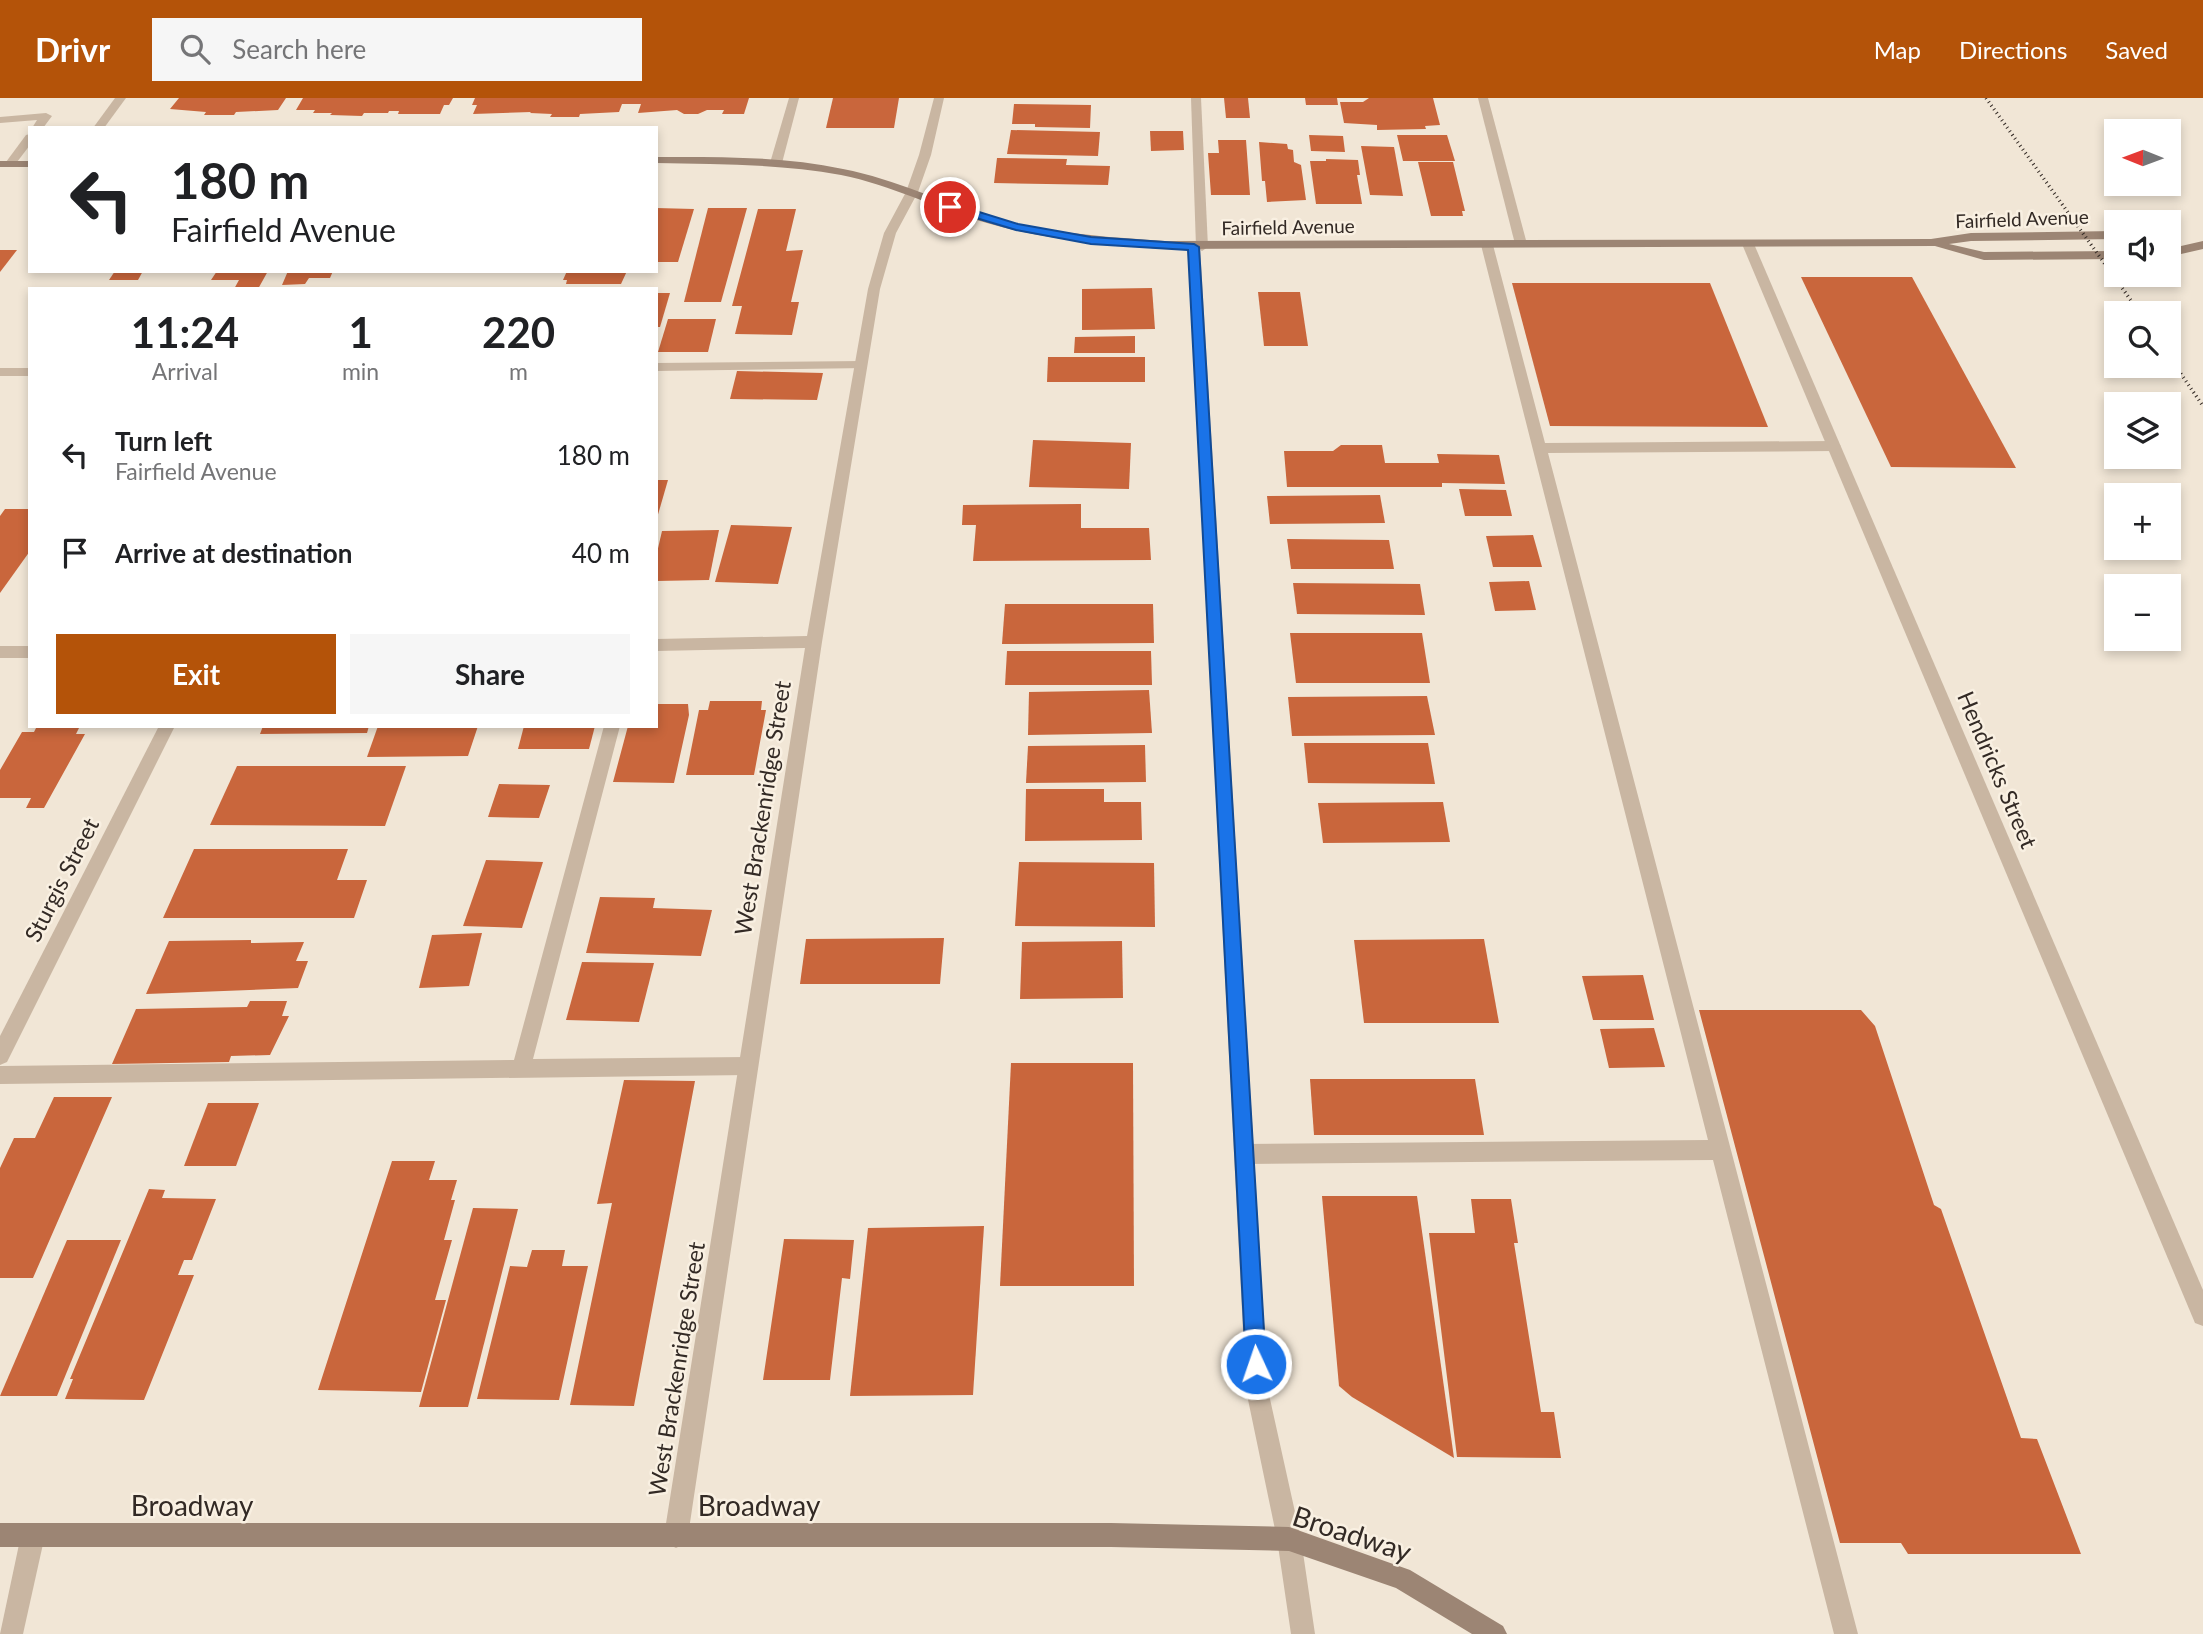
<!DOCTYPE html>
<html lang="en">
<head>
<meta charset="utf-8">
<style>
  :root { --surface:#fff; --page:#f6f6f6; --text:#202124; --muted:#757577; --accent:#b45309 }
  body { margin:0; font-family:Lato,sans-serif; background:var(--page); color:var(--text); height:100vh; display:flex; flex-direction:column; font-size:26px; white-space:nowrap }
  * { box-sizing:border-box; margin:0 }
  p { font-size:23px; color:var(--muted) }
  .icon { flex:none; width:38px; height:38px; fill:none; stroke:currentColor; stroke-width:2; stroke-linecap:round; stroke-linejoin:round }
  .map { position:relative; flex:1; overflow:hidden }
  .drawer { position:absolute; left:28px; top:189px; width:630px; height:441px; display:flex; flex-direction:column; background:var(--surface); border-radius:0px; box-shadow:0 4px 10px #0003 }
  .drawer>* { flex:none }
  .guide { position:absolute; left:28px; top:28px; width:630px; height:147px; border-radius:0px; box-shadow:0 4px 10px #0003; background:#fff; color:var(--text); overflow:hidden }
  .needle { width:46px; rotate:271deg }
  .fabs { position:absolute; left:2104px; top:21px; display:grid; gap:14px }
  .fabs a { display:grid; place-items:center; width:77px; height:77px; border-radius:0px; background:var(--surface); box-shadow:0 4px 10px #0003; font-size:35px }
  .pin { position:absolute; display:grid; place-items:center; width:60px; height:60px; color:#fff; margin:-30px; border:4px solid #fff; border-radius:50%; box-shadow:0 2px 7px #0007 }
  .me { position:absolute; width:77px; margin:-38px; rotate:357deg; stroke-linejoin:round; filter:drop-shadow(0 0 5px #0008) }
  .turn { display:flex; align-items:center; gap:24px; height:147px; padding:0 28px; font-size:32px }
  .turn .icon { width:91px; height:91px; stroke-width:2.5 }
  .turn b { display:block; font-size:49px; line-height:60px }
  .eta { display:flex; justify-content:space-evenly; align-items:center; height:119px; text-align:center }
  .eta b { font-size:42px; font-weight:700; line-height:49px }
  .action { display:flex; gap:14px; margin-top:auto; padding:14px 28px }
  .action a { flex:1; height:80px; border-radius:0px; background:var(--accent); color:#fff; font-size:28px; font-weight:700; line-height:80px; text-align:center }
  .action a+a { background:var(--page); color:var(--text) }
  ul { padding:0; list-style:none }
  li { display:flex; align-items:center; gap:21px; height:98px; padding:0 28px }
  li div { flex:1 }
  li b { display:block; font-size:26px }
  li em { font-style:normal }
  header { display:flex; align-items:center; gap:42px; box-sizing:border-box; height:98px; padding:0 35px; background:var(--accent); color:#fff }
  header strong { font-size:33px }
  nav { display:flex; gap:38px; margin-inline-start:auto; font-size:24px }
  .search { width:490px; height:63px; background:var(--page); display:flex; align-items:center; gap:18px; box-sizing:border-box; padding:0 24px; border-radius:0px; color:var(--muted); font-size:26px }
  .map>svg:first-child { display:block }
</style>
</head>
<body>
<header>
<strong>Drivr</strong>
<div class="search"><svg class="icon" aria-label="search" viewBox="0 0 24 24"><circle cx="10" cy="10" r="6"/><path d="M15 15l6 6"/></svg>Search here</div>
<nav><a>Map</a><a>Directions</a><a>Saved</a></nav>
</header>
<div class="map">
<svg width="2203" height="1536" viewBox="0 0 2203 1536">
  <rect width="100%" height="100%" fill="#f1e6d6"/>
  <g fill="#c9663c">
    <path d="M179,0H286L278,12L236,14L234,17H204L206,14L170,11Z"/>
    <path d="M303,0H453L449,7H444L440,16H398L399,13H389L388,15H364L362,18L330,17L332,15H313L315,12H296Z"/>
    <path d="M475,0H749L744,16H722L724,12H707L698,16H684L677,12L638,15L641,6H622L619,14L580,16L579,19H550L552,16L530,15L531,14L473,16L477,7H472Z"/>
    <path d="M833,0H899L894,30H826Z"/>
    <path d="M1224,0H1248L1250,20H1226Z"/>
    <path d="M1305,0H1337L1338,7H1306Z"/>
    <path d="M1369,0H1433L1440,27L1425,28L1426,31L1377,32V27L1344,25L1340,4H1363Z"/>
    <path d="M1014,6L1091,7L1090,30L1035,29V26H1012Z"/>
    <path d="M1011,32L1100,34L1098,58L1007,56Z"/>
    <path d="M1150,33H1183L1184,52L1151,53Z"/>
    <path d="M1309,37L1343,38L1345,54L1311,53Z"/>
    <path d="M1397,37H1447L1455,63H1403Z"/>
    <path d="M1218,42H1246L1250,97H1211L1208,55H1219Z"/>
    <path d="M1259,44L1287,46L1288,51L1293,52L1294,64L1301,67L1306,102L1267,104L1265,83H1262Z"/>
    <path d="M1361,48L1394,49L1403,98L1370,97Z"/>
    <path d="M997,60L1067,61L1066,67L1110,68L1108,87L994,85Z"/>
    <path d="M1326,61L1358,62L1360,77H1357L1362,106H1316L1310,63H1326Z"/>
    <path d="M1418,64H1453L1465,113H1462L1463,118H1431Z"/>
    <path d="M656,110L694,111L678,164H656Z"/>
    <path d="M708,110H747L721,204H684Z"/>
    <path d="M758,111H796L786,153L803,152L791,204H799L792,237L735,236L742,208H732Z"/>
    <path d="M0,152H17L0,174Z"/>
    <path d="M115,173H143L138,182H109Z"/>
    <path d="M217,173H268L258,191H234L239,182H211Z"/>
    <path d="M288,173H333L330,180H309L305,186L282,187Z"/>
    <path d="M567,173H627L621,186H566L567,182H563Z"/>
    <path d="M1801,179H1912L2016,370L1891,369Z"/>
    <path d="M1512,185H1710L1768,329L1550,328Z"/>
    <path d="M1152,190L1155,231L1082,232V191Z"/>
    <path d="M1258,194H1300L1308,248H1264Z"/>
    <path d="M656,195H670L660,229H656Z"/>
    <path d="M668,221H716L708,254H658Z"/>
    <path d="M1135,238V255H1074L1075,239Z"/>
    <path d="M1048,259H1145V284H1047Z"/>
    <path d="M737,273L823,275L817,302L730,301Z"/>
    <path d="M1033,342L1131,345L1129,391L1029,389Z"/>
    <path d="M1341,347H1382L1385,365H1439L1437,356L1499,357L1505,386L1442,385V389H1287L1284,353H1333Z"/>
    <path d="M656,382H668L657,420H656Z"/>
    <path d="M1459,391L1506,392L1512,418H1465Z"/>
    <path d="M1380,397L1385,425L1270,426L1267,398Z"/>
    <path d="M1081,406V430H1149L1151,462L973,463L976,427H962L963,407Z"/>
    <path d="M5,411H30V453L0,495V418Z"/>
    <path d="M731,427L792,429L778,486L715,484Z"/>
    <path d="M719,432L709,482L656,483V459L662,433Z"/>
    <path d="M1533,437L1542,469H1493L1486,438Z"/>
    <path d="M1287,441L1389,442L1394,471H1291Z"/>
    <path d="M1529,483L1536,512L1495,513L1489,484Z"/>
    <path d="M1293,485L1420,486L1425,517L1297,516Z"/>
    <path d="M1005,506H1153L1154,545L1002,546Z"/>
    <path d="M1290,535H1422L1430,585H1296Z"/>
    <path d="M1007,553H1151L1152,587H1005Z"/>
    <path d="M1149,592L1152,635L1028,637L1029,594Z"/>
    <path d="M1427,598L1435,637L1292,638L1288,599Z"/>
    <path d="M710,603H762L761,612H766L754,677H686L699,612H708Z"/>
    <path d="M656,606H688L689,617L674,685L613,684L628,628H656Z"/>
    <path d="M37,628H80L76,636H85L44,710H26L31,700H0V672L22,634H34Z"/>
    <path d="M263,628H369L367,635L260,636Z"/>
    <path d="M378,628H478L468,658L367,659Z"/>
    <path d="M524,628H595L589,651H518Z"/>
    <path d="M1304,645H1428L1435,686L1308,685Z"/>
    <path d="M1145,647L1146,684L1026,685L1028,648Z"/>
    <path d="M237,668H406L385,728L210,727Z"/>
    <path d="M499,686L550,687L539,720L488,719Z"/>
    <path d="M1026,691H1104V704H1141L1142,742L1025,743Z"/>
    <path d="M1443,704L1450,744L1323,745L1318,705Z"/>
    <path d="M194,751H348L337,782H367L354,820H163Z"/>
    <path d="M486,762L543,764L522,830L463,828Z"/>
    <path d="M1019,764L1154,765L1155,829L1015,828Z"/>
    <path d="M600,799L655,800L653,810L712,812L701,858L586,855Z"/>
    <path d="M482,835L469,888L419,890L432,837Z"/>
    <path d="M944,840L940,886H800L806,841Z"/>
    <path d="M1484,841L1499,925H1364L1354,842Z"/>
    <path d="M251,842V845L304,844L296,863H308L298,890L146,896L169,843Z"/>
    <path d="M1122,843L1123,900L1020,901L1022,844Z"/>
    <path d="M582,864L654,865L639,924L566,922Z"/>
    <path d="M1643,877L1654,922H1593L1582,878Z"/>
    <path d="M250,903H287L282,918H289L270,957L231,958L229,964L112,966L136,911L247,909Z"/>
    <path d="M1699,912H1861L1875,928L1934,1107L1941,1111L2021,1340L2037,1341L2081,1456H1908L1901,1445H1840Z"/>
    <path d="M1654,930L1665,969L1609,970L1600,931Z"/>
    <path d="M1011,965H1133L1134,1188H1000Z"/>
    <path d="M1310,981H1475L1484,1037H1314Z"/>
    <path d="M624,982L695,983L634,1308L570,1307L612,1105L597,1106Z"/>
    <path d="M54,999H112L33,1180H0V1070L14,1040H35Z"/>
    <path d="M208,1005H259L236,1068H184Z"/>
    <path d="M392,1063H435L429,1082H457L451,1102H455L444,1142H452L435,1202H446L421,1294L318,1292Z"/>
    <path d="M149,1091L165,1092L162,1100L216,1101L192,1162H184L178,1177H194L144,1302L65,1301L73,1281H70Z"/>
    <path d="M1322,1098H1417L1454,1360L1352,1299L1339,1288Z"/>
    <path d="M1471,1101H1511L1518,1145H1514L1541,1314H1554L1561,1360L1457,1359L1429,1135H1475Z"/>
    <path d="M473,1110L518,1111L468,1309H419Z"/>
    <path d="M984,1128L973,1297L850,1298L868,1130Z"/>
    <path d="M784,1141L854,1142L850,1181L842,1180L830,1282H763Z"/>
    <path d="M67,1142H121L57,1298H0Z"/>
    <path d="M532,1152H565L562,1168H588L559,1302L477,1301L510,1168L527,1169Z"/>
  </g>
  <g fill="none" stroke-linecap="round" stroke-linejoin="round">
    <g fill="#c9b6a2" fill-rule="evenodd">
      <path d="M115,0H126L104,30H93Z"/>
      <path d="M789,0H799L782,65L776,68L770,65Z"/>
      <path d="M1191,0H1201L1208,149L1202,153L1196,149Z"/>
      <path d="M46,15L52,18L43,30H32L37,22L0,25V19Z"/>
      <path d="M30,36V47L14,68H6V64L26,37Z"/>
      <path d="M1487,143L1493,147L1545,345L1834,343L1841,348L1834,353L1548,355L1858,1536H1834L1713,1062L1244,1066L1237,1063L1234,1056L1237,1049L1244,1046L1708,1042L1481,147Z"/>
      <path d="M862,263L867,264V270L656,273V265Z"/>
      <rect x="0" y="270" width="30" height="8"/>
      <path d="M604,628H620L533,961L748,959L755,962L758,968L755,974L748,977L0,986V968L514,962Z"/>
    </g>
    <g fill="#c9b6a2" fill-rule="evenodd">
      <path d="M934,0H944L931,57L918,94L896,135L880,191L822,544L688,1438L684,1446L676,1450L668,1446L664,1438L805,550L656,553V541L807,538L868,191L884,135L906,94L919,57Z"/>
      <path d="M1748,142L1754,146L2203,1192V1228L2195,1225L1742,146Z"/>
      <path d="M1194,145L1200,149L1268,1292L1301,1441L1315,1536H1291L1277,1441L1246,1292L1188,149Z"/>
      <rect x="0" y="548" width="30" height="12"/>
      <path d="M159,628H175L7,964L0,967V938Z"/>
      <path d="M33,1425L41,1429L45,1437L23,1536H0L21,1437L25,1429Z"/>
    </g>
    <path fill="#c9b6a2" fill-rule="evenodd" d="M1478,0H1488L1527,146L1525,149L1515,146Z"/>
    <g fill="#9c8574" fill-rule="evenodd">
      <path d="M656,59C718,59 782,58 843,71C896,81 944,106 996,120C1051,136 1109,139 1165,143L1931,141L1971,135L2116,133V141L1971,143L1949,146L1984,154L2116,153V161L1984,162L1935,148L1165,151C1106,147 1045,142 987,125C938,111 891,87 841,77C781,66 718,66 656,65Z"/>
      <rect x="0" y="63" width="30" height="6"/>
      <path d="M2203,143V151L2168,159V151Z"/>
      <path d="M0,1425H1111L1289,1429L1410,1472L1503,1528L1507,1536H1472L1396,1490L1289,1453L1111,1449H0Z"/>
    </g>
    <g stroke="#332a25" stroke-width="3.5" stroke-dasharray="1 3.5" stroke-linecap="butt">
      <path d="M1986,0L2140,215"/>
      <path d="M2168,257L2203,308"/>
    </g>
  </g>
  <path fill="#1a73e8" stroke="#114b97" stroke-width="2" d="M950,105L1018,126L1091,139L1194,146L1199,149L1266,1266L1263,1273L1256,1276L1249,1273L1246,1266L1188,152L1091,146L1016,132L946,111V106Z"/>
  <g text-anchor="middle" stroke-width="5" stroke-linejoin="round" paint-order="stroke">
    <g font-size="19" fill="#332a25" stroke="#f9f0e2">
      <text transform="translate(2022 121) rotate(-2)" y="7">Fairfield Avenue</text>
      <text transform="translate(1288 129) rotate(-1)" y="7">Fairfield Avenue</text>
    </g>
    <g font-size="23" fill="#332a25" stroke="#f9f0e2">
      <text transform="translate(1997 672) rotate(67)" y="8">Hendricks Street</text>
      <text transform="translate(763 710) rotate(-81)" y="8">West Brackenridge Street</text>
      <text transform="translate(62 782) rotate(-63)" y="8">Sturgis Street</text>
      <text transform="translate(677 1271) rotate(-81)" y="8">West Brackenridge Street</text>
    </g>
    <g font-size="28" fill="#332a25" stroke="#f9f0e2">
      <text x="192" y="1418">Broadway</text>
      <text x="759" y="1418">Broadway</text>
      <text transform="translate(1352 1436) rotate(18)" y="10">Broadway</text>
    </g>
  </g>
</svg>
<div class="fabs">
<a><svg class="needle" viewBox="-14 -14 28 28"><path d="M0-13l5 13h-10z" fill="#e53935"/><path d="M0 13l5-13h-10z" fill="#757577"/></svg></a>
<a><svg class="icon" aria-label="sound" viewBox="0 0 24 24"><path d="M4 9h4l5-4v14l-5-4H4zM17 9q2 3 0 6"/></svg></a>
<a><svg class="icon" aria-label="search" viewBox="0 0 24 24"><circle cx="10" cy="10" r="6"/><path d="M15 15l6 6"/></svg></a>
<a><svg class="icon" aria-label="layers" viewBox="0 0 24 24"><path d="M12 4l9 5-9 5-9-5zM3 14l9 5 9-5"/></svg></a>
<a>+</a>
<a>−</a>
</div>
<div class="pin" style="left:950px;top:109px;background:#d93025"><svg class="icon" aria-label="arrive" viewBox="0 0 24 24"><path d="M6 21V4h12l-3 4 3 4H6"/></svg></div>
<svg class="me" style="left:1256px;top:1266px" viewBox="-20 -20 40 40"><circle r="17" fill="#1a73e8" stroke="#fff" stroke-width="3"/><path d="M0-11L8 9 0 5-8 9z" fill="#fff"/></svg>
<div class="guide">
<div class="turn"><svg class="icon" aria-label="left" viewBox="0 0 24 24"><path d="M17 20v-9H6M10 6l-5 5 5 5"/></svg><div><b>180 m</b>Fairfield Avenue</div></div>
</div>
<section class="drawer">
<div class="eta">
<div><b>11:24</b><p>Arrival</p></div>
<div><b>1</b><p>min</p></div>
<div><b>220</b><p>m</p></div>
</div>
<ul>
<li><svg class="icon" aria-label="left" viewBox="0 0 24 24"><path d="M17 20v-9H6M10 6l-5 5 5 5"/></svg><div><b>Turn left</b><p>Fairfield Avenue</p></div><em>180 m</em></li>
<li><svg class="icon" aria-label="arrive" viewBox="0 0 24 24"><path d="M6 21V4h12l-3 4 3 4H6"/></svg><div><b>Arrive at destination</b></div><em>40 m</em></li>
</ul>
<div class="action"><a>Exit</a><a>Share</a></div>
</section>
</div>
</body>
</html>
